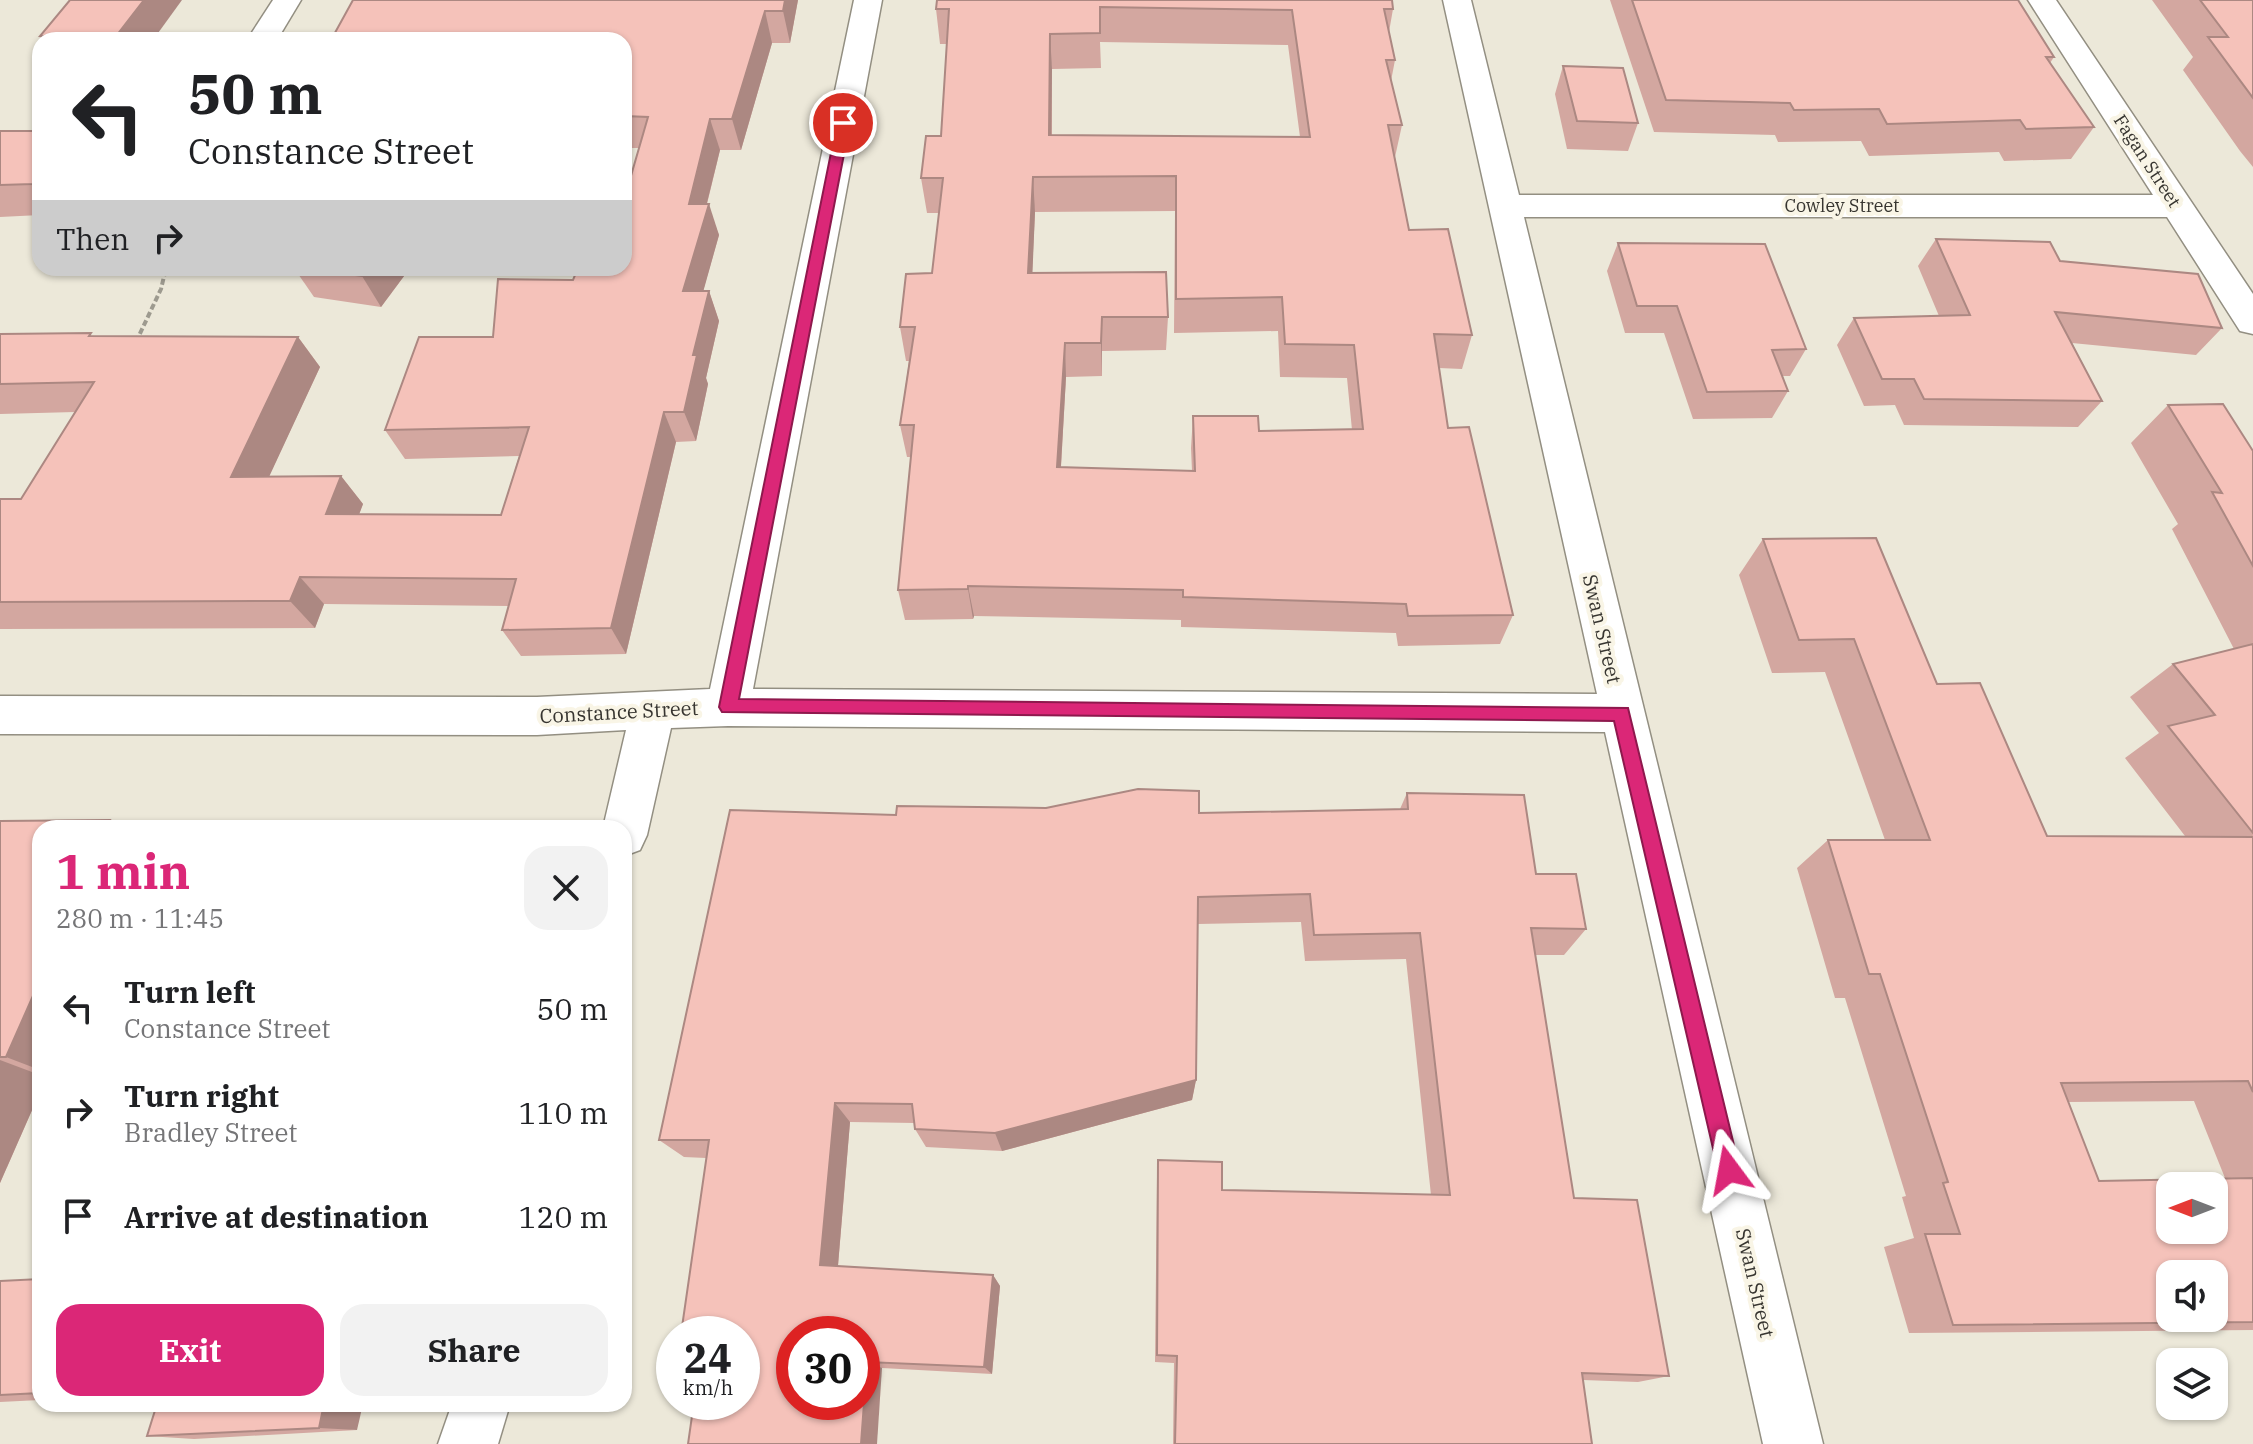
<!DOCTYPE html>
<html lang="en">
<head>
<meta charset="utf-8">
<style>
  :root { --surface:#fff; --page:#f2f2f2; --text:#202124; --muted:#757577; --accent:#db2777 }
  body { margin:0; font-family:"IBM Plex Serif",serif; background:var(--page); color:var(--text); height:100vh; display:flex; flex-direction:column; font-size:30px; white-space:nowrap }
  * { box-sizing:border-box; margin:0 }
  p { font-size:26px; color:var(--muted) }
  .icon { flex:none; width:44px; height:44px; fill:none; stroke:currentColor; stroke-width:2; stroke-linecap:round; stroke-linejoin:round }
  .map { position:relative; flex:1; overflow:hidden }
  .side { position:absolute; left:32px; top:820px; width:600px; height:592px; display:flex; flex-direction:column; background:var(--surface); border-radius:24px; box-shadow:0 2px 6px #0004 }
  .side>* { flex:none }
  .top-card { position:absolute; left:32px; top:32px; width:600px; height:244px; border-radius:24px; box-shadow:0 2px 6px #0004; background:#fff; color:var(--text); overflow:hidden }
  .needle { width:52px; rotate:270deg }
  .controls { position:absolute; left:2156px; top:1172px; display:grid; gap:16px }
  .controls a { display:grid; place-items:center; width:72px; height:72px; border-radius:16px; background:var(--surface); box-shadow:0 2px 6px #0004; font-size:40px }
  .speed { position:absolute; left:656px; top:1316px; display:flex; gap:16px; font-size:40px; font-weight:700; text-align:center }
  .speed>* { display:grid; place-content:center; width:104px; height:104px; border-radius:50%; background:var(--surface); box-shadow:0 2px 6px #0004; line-height:1 }
  .speed small { font-size:20px; font-weight:400 }
  .speed .limit { border:12px solid #d22; background:#fff; color:#111 }
  .pin { position:absolute; display:grid; place-items:center; width:68px; height:68px; color:#fff; margin:-34px; border:4px solid #fff; border-radius:50%; box-shadow:0 2px 8px #0007 }
  .me { position:absolute; width:88px; margin:-44px; rotate:347deg; stroke-linejoin:round; filter:drop-shadow(0 0 6px #0008) }
  .turn { display:flex; align-items:center; gap:28px; height:168px; padding:0 24px; font-size:36px }
  .turn .icon { width:104px; height:104px; stroke-width:2.5 }
  .turn b { display:block; font-size:56px; line-height:68px }
  .then { display:flex; align-items:center; height:76px; padding:0 24px; background:#0003; gap:16px; font-size:30px }
  .round { display:grid; place-items:center; flex:none; width:84px; height:84px; border-radius:24px; background:var(--page) }
  .summary { display:flex; align-items:center; justify-content:space-between; height:136px; padding:0 24px }
  h1 { font-size:48px; font-weight:800; line-height:60px; color:var(--accent) }
  .primary-button { display:flex; gap:16px; margin-top:auto; padding:16px 24px }
  .primary-button a { flex:1; height:92px; border-radius:24px; background:var(--accent); color:#fff; font-size:32px; font-weight:800; line-height:92px; text-align:center }
  .primary-button a+a { background:var(--page); color:var(--text) }
  ul { padding:0; list-style:none }
  li { display:flex; align-items:center; gap:24px; height:104px; padding:0 24px }
  li div { flex:1 }
  li b { display:block; font-size:30px }
  li em { font-style:normal }
  .map>svg:first-child { display:block }
</style>
</head>
<body>
<div class="map">
<svg width="2253" height="1444" viewBox="0 0 2253 1444">
  <rect width="100%" height="100%" fill="#ece8d9"/>
  <g fill="none" stroke-linecap="round" stroke-linejoin="round">
    <defs>
      <g id="street">
        <path d="M273,0H301L277,40H247Z"/>
        <path d="M854,0H882L753,689L1597,694L1443,0H1471L1519,195H2153L2028,0H2056L2253,294V334L2240,331L2167,217H1524L1823,1444H1763L1605,732L728,726L671,728L647,835L640,850L624,856V828H603L626,730L537,735L0,734V696L537,697L710,689Z"/>
        <path d="M452,1404H510L498,1444H438Z"/>
      </g>
    </defs>
    <use href="#street" stroke="#938f82" stroke-width="3"/>
    <path stroke="#9d9a8f" stroke-width="4" stroke-dasharray="6 3" stroke-linecap="butt" d="M136,342L161,289L166,268"/>
    <use href="#street" fill="#fff" fill-rule="evenodd"/>
  </g>
  <g fill="#d3a7a0" fill-rule="evenodd">
    <path d="M798,0L790,43H772L741,150H720L707,204L719,235L703,291H709L719,321L706,378L708,384L696,441L676,442L626,654L521,656L502,630L509,606L324,604L315,628L0,629V499H21L75,412L0,414V334L95,336L298,337L320,367L269,476H341L363,504L359,514L501,515L519,456L405,459L385,430L493,337L573,280L624,268L639,148H624V40Z"/>
    <path d="M937,0L1393,9L1389,32L1395,60L1391,81L1402,125L1395,157L1409,230L1472,335L1462,369L1439,368L1448,428L1513,615L1500,644L1398,646L1396,633L1181,627V620L974,616L973,619L905,620L898,590L911,457H907L900,425L909,361H906L900,327L932,273L939,213H927L921,178L941,136L947,44H940L936,9ZM1100,42L1288,45L1300,137L1052,135V69L1101,68ZM1175,211L1174,333L1278,331L1280,377L1347,378L1352,430L1259,431L1193,416L1191,448L1192,471L1061,467L1066,377L1102,376V351L1166,350L1168,317L1032,273L1035,212Z"/>
    <path d="M1610,0H2018L2054,57L2050,63L2094,127L2071,159L2004,161L1999,152L1869,156L1861,141L1778,142L1775,135L1654,132Z"/>
    <path d="M2152,0H2253V167L2240,151L2183,70L2193,57Z"/>
    <path d="M40,36L153,40H43Z"/>
    <path d="M1563,66L1638,123L1628,151L1567,149L1555,94Z"/>
    <path d="M0,131H40V215L0,217Z"/>
    <path d="M1936,239L2060,261L2222,328L2196,355L2072,343L2102,401L2078,427L1904,425L1895,405L1864,406L1837,345L1854,318L1939,316L1918,266Z"/>
    <path d="M1618,243L1806,349L1790,376H1782L1788,391L1772,418L1693,419L1664,333H1625L1607,271Z"/>
    <path d="M294,268H410L381,307L314,297Z"/>
    <path d="M2168,405L2253,451V1330L1909,1333L1884,1247L1914,1238L1902,1197L1906,1196L1845,998H1835L1797,868L1828,840H1885L1825,672L1772,673L1739,575L1763,539L1937,684L2047,836H2185L2125,758L2159,733L2130,697L2173,664L2234,649L2172,529L2178,524L2131,443ZM2194,1101L2225,1178L2099,1181L2068,1102Z"/>
    <path d="M1407,793L1536,874L1586,929L1564,955H1535L1574,1198L1669,1376L1638,1382L1583,1380L1592,1444H1173L1174,1363L1155,1362L1157,1177L1158,1160L1222,1190L1431,1195L1406,959L1305,961L1301,922L1198,924L1196,1080L1192,1100L1002,1151L926,1147L915,1129V1123L850,1122L838,1266L993,1275L1000,1286L992,1374L882,1368L742,1402L706,1158L684,1157L659,1140L896,815L1199,813L1400,809Z"/>
    <path d="M0,821L40,828V1092L0,1183Z"/>
    <path d="M40,1279V1400L0,1402V1281Z"/>
    <path d="M157,1404L357,1430L194,1439L147,1436Z"/>
  </g>
  <g fill="#ac8882">
    <path d="M144,0H182L153,40H113Z"/>
    <path d="M785,0H798L790,43L783,11Z"/>
    <path d="M765,11L772,43L741,150L732,119Z"/>
    <path d="M1050,34L1052,69L1051,170L1049,135Z"/>
    <path d="M710,119L720,150L699,235L689,204Z"/>
    <path d="M40,174V192L33,184Z"/>
    <path d="M1033,177L1035,212L1031,307L1028,273Z"/>
    <path d="M709,204L719,235L695,321L683,291Z"/>
    <path d="M368,268H410L381,307L362,276Z"/>
    <path d="M709,291L719,321L706,378L708,384L696,441L684,412L693,355Z"/>
    <path d="M1102,317V376L1101,343Z"/>
    <path d="M298,337L320,367L256,505L231,477Z"/>
    <path d="M1065,343L1066,377L1059,499L1057,467Z"/>
    <path d="M664,412L676,442L626,654L611,628Z"/>
    <path d="M341,476L363,504L349,541L326,514Z"/>
    <path d="M300,577L324,604L315,628L290,601Z"/>
    <path d="M968,586L974,616L973,619L968,589Z"/>
    <path d="M110,820L123,828H107Z"/>
    <path d="M40,980V1070L6,1057Z"/>
    <path d="M0,1060L40,1075V1092L0,1183Z"/>
    <path d="M1196,1080L1192,1100L1002,1151L995,1133Z"/>
    <path d="M835,1103L850,1122L837,1277L820,1265Z"/>
    <path d="M993,1275L1000,1286L992,1374L984,1367Z"/>
    <path d="M867,1362L882,1368L877,1444H861Z"/>
    <path d="M324,1404H363L357,1430L319,1428Z"/>
  </g>
  <g fill="#f5c2ba" stroke="#ac8882" stroke-width="2" fill-rule="evenodd">
    <path d="M70,0H144L113,40H54L57,37L40,36Z"/>
    <path d="M353,0H785L783,11H765L732,119H710L689,204H709L683,291H709L693,355H697L684,412H664L611,628L502,630L516,579L300,577L290,601L0,602V499H21L94,382L0,384V334L91,333L89,336L298,337L231,477L341,476L326,514L501,515L529,427L385,430L419,337H493L498,279L573,280L578,268H624V200L648,117L624,116V40H331Z"/>
    <path d="M937,0H1392L1393,9H1384L1395,60H1386L1402,125H1388L1409,230L1448,229L1472,335L1434,334L1448,428L1469,427L1513,615L1408,616L1406,604L1183,597V590L968,586V589L898,590L914,425H900L915,327H900L906,274L932,273L943,178H921L926,136H941L949,9H936ZM1100,7L1292,10L1310,137L1049,135L1050,34L1100,33ZM1176,176V299L1282,297L1285,344L1354,345L1363,429L1259,431L1258,416H1193L1195,471L1057,467L1065,343H1101L1102,317H1168L1166,272L1028,273L1033,177Z"/>
    <path d="M1632,0H2018L2054,57H2046L2094,127L2026,129L2020,120L1887,124L1879,109L1794,110L1790,103L1666,100Z"/>
    <path d="M2200,0H2253V98L2208,37H2228Z"/>
    <path d="M1563,66L1623,68L1638,123L1577,121Z"/>
    <path d="M0,131H40V136L38,139H40V174L33,184L0,185Z"/>
    <path d="M1936,239L2050,242L2060,261L2198,274L2222,328L2055,312L2102,401L1924,399L1914,379H1882L1854,318L1970,315Z"/>
    <path d="M1618,243L1765,244L1806,349L1772,350L1788,391L1707,392L1677,306H1637Z"/>
    <path d="M303,268H368L362,276Z"/>
    <path d="M2223,404L2253,451V566L2212,492L2222,493L2168,405Z"/>
    <path d="M1876,538L1937,684L1980,683L2047,836L2253,837V1092L2248,1081L2061,1083L2099,1181L2253,1178V1322L1953,1325L1925,1234H1960L1943,1183L1948,1182L1880,974H1869L1828,840H1930L1854,639L1799,640L1763,539ZM2170,1186H2214V1230H2170ZM2170,1274H2214V1318H2170Z"/>
    <path d="M2253,644V833L2168,726L2215,715L2173,664Z"/>
    <path d="M1138,789L1199,791V813L1408,809L1407,793L1524,795L1536,874H1576L1586,929L1531,928L1574,1198L1637,1200L1669,1376L1582,1373L1592,1444H1175L1177,1356L1157,1355L1158,1160L1222,1162V1190L1450,1195L1420,933L1314,935L1310,894L1198,897L1196,1080L995,1133L915,1129L912,1104L835,1103L820,1265L993,1275L984,1367L867,1362L861,1444H688L694,1402H742V1334H681L709,1140H659L730,810L896,815L897,806L1046,808ZM794,1334H862V1402H794Z"/>
    <path d="M110,820L107,828H40V980L6,1057H0V821Z"/>
    <path d="M40,1279V1393L0,1395V1281Z"/>
    <path d="M157,1404H324L319,1428L147,1436Z"/>
  </g>
  <path fill="#db2777" stroke="#8e194d" stroke-width="2" d="M843,119L850,123L739,699L1628,708L1740,1170L1737,1178L1729,1181L1721,1178L1718,1170L1614,721L722,712L719,707L837,123Z"/>
  <g text-anchor="middle" stroke-width="8" stroke-linejoin="round" paint-order="stroke">
    <g font-size="18" fill="#373530" stroke="#f9f5e6">
      <text transform="translate(2147 161) rotate(57)" y="6">Fagan Street</text>
      <text x="1842" y="212">Cowley Street</text>
    </g>
    <g font-size="20" fill="#373530" stroke="#f9f5e6">
      <text transform="translate(1602 629) rotate(77)" y="7">Swan Street</text>
      <text transform="translate(619 712) rotate(-3)" y="7">Constance Street</text>
      <text transform="translate(1755 1283) rotate(77)" y="7">Swan Street</text>
    </g>
  </g>
</svg>
<div class="controls">
<a><svg class="needle" viewBox="-14 -14 28 28"><path d="M0-13l5 13h-10z" fill="#e53935"/><path d="M0 13l5-13h-10z" fill="#757577"/></svg></a>
<a><svg class="icon" aria-label="sound" viewBox="0 0 24 24"><path d="M4 9h4l5-4v14l-5-4H4zM17 9q2 3 0 6"/></svg></a>
<a><svg class="icon" aria-label="layers" viewBox="0 0 24 24"><path d="M12 4l9 5-9 5-9-5zM3 14l9 5 9-5"/></svg></a>
</div>
<div class="speed"><div>24<small>km/h</small></div><div class="limit">30</div></div>
<div class="pin" style="left:843px;top:123px;background:#d93025"><svg class="icon" aria-label="arrive" viewBox="0 0 24 24"><path d="M6 21V4h12l-3 4 3 4H6"/></svg></div>
<svg class="me" style="left:1729px;top:1170px" viewBox="-20 -20 40 40"><path d="M0-17L14 15 0 8-14 15z" fill="#db2777" stroke="#fff" stroke-width="4"/></svg>
<div class="top-card">
<div class="turn"><svg class="icon" aria-label="left" viewBox="0 0 24 24"><path d="M17 20v-9H6M10 6l-5 5 5 5"/></svg><div><b>50 m</b>Constance Street</div></div>
<div class="then">Then<svg class="icon" aria-label="right" viewBox="0 0 24 24"><path d="M7 20v-9h11M14 6l5 5-5 5"/></svg></div>
</div>
<section class="side">
<div class="summary"><div><h1>1 min</h1><p>280 m · 11:45</p></div><a class="round"><svg class="icon" aria-label="close" viewBox="0 0 24 24"><path d="M6 6l12 12M18 6L6 18"/></svg></a></div>
<ul>
<li><svg class="icon" aria-label="left" viewBox="0 0 24 24"><path d="M17 20v-9H6M10 6l-5 5 5 5"/></svg><div><b>Turn left</b><p>Constance Street</p></div><em>50 m</em></li>
<li><svg class="icon" aria-label="right" viewBox="0 0 24 24"><path d="M7 20v-9h11M14 6l5 5-5 5"/></svg><div><b>Turn right</b><p>Bradley Street</p></div><em>110 m</em></li>
<li><svg class="icon" aria-label="arrive" viewBox="0 0 24 24"><path d="M6 21V4h12l-3 4 3 4H6"/></svg><div><b>Arrive at destination</b></div><em>120 m</em></li>
</ul>
<div class="primary-button"><a>Exit</a><a>Share</a></div>
</section>
</div>
</body>
</html>
